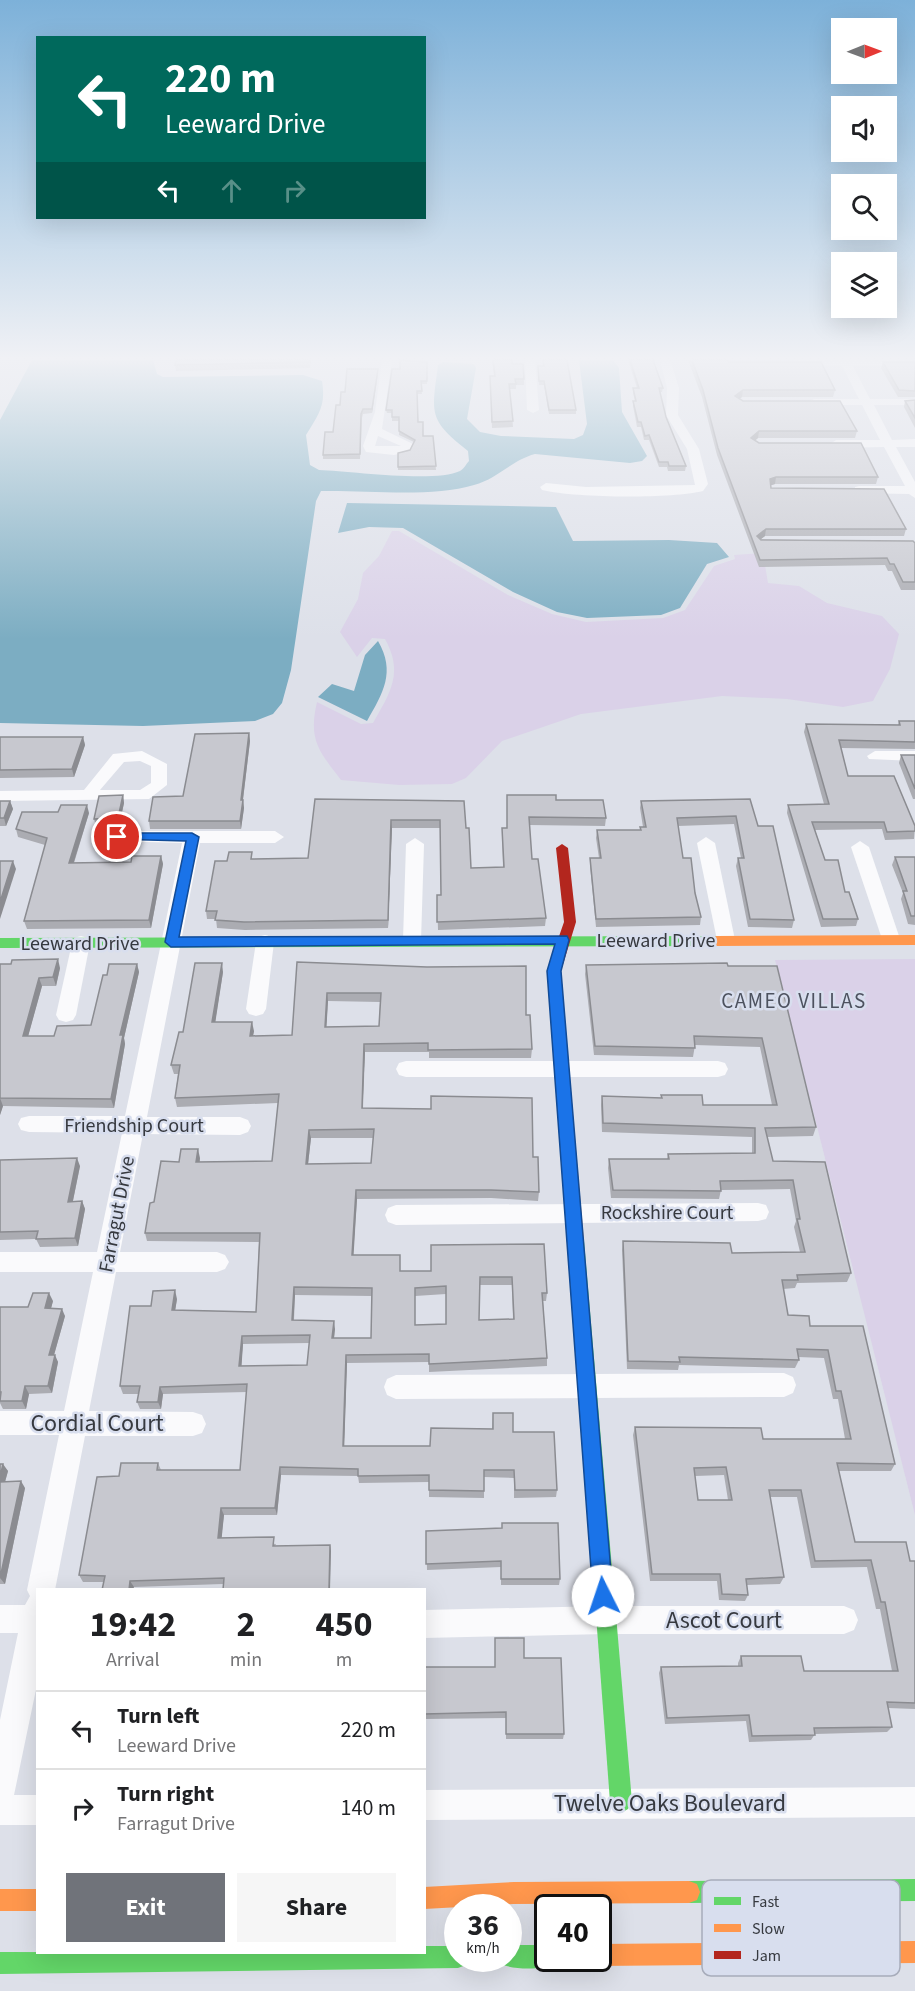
<!DOCTYPE html>
<html lang="en">
<head>
<meta charset="utf-8">
<style>
  :root { --surface:#fff; --page:#f6f6f6; --text:#202124; --muted:#757577; --line:#e0e0e0; --accent:#70737a }
  body { margin:0; font-family:"Source Sans 3",sans-serif; background:var(--page); color:var(--text); height:100vh; display:flex; flex-direction:column; font-size:22px; white-space:nowrap }
  * { box-sizing:border-box; margin:0 }
  p { font-size:20px; color:var(--muted) }
  .icon { flex:none; width:33px; height:33px; fill:none; stroke:currentColor; stroke-width:2; stroke-linecap:round; stroke-linejoin:round }
  .map { position:relative; flex:1; overflow:hidden }
  .panel { position:absolute; left:36px; top:1588px; width:390px; height:366px; display:flex; flex-direction:column; background:var(--surface); border-radius:0px; box-shadow:0 6px 24px #0002 }
  .panel>* { flex:none }
  .banner { position:absolute; left:36px; top:36px; width:390px; height:183px; border-radius:0px; box-shadow:0 6px 24px #0002; background:#00695c; color:#fff; overflow:hidden }
  .needle { width:39px; rotate:89deg }
  .tools { position:absolute; left:831px; top:18px; display:grid; gap:12px }
  .tools a { display:grid; place-items:center; width:66px; height:66px; border-radius:0px; background:var(--surface); box-shadow:0 6px 24px #0002; font-size:30px }
  .speed { position:absolute; left:444px; top:1894px; display:flex; gap:12px; font-size:30px; font-weight:700; text-align:center }
  .speed>* { display:grid; place-content:center; width:78px; height:78px; border-radius:50%; background:var(--surface); box-shadow:0 6px 24px #0002; line-height:1 }
  .speed small { font-size:15px; font-weight:400 }
  .speed .limit { border:3px solid #111; border-radius:9px; background:#fff; color:#111 }
  .pin { position:absolute; display:grid; place-items:center; width:51px; height:51px; color:#fff; margin:-26px; border:3px solid #fff; border-radius:50%; box-shadow:0 2px 6px #0007 }
  .me { position:absolute; width:66px; margin:-33px; rotate:356deg; stroke-linejoin:round; filter:drop-shadow(0 0 4px #0008) }
  .turn { display:flex; align-items:center; gap:21px; height:126px; padding:0 30px; font-size:27px }
  .turn .icon { width:78px; height:78px; stroke-width:2.5 }
  .turn b { display:block; font-size:42px; line-height:51px }
  .lanes { display:flex; align-items:center; height:57px; padding:0 30px; background:#0003; justify-content:center; gap:30px; direction:ltr }
  .lanes .off { opacity:.35 }
  .eta { display:flex; justify-content:space-evenly; align-items:center; height:102px; text-align:center }
  .eta b { font-size:36px; font-weight:700; line-height:42px }
  .button { display:flex; gap:12px; margin-top:auto; padding:12px 30px }
  .button a { flex:1; height:69px; border-radius:0px; background:var(--accent); color:#fff; font-size:24px; font-weight:700; line-height:69px; text-align:center }
  .button a+a { background:var(--page); color:var(--text) }
  ul { padding:0; list-style:none }
  li { display:flex; align-items:center; gap:18px; height:78px; padding:0 30px; border-top:2px solid var(--line) }
  li div { flex:1 }
  li b { display:block; font-size:22px }
  li em { font-style:normal }
  .map>svg:first-child { display:block }
</style>
</head>
<body>
<div class="map">
<svg width="915" height="1991" viewBox="0 0 915 1991">
  <rect width="100%" height="100%" fill="#dde0e9"/>
  <g fill="#dad1e8">
    <path d="M392,531H399L508,595L552,614L586,622L663,618L685,610L714,566L735,559L734,555L763,553L768,583L799,586L827,603L882,616L899,634L890,669L873,701L843,707L787,699L722,696L581,714L502,741L466,778L452,784L399,785L341,780C319,751 308,740 317,702L361,724L373,723C390,693 404,673 385,639L372,638L357,657L340,632L358,599L363,573L379,556Z"/>
    <path d="M915,959V1515L775,960Z"/>
  </g>
  <g fill="#7cadc2">
    <path d="M32,360H153L157,374L163,377L303,375L322,381C326,406 319,414 306,435L310,465L319,470C350,471 435,483 460,471C464,469 466,464 469,461L468,451C427,419 432,413 438,365L443,362L474,364L476,368L467,419L480,432L501,436L574,439L583,435L587,424L579,360H613L619,368L622,412L647,456L642,461L630,463L535,454C512,460 497,479 474,485C431,498 367,490 321,491L316,501L291,670L282,703L273,714L255,721L143,726L0,723V420Z"/>
    <path d="M347,503L556,507L573,541L669,540L717,543L729,557L707,564L680,608L661,615L587,618L557,612L513,592L403,528L369,527L338,533Z"/>
    <path d="M378,641C396,672 383,693 367,721L318,697L332,684L354,691L365,655Z"/>
  </g>
  <g fill="none" stroke-linecap="round" stroke-linejoin="round">
    <g fill="#fafafc" fill-rule="evenodd">
      <path d="M382,360H392L382,429L413,444L410,451L394,455L366,452L363,446L375,412ZM378,436L401,446H375Z"/>
      <path d="M525,360H535L539,410L533,413L527,410Z"/>
      <path d="M660,360H670L679,388L678,415L699,449L708,484L703,491C669,499 576,498 542,490L540,487L546,483L586,487L695,485L687,449L666,415L667,388Z"/>
      <path d="M795,360H915V366H853L870,399H915V405H874L892,440L915,439V447H896L915,482V498L909,494L855,493V487L859,486H905L884,447L836,448L830,444L836,440H880L862,405H814L808,402L814,399H859L842,366H797L792,363Z"/>
      <path d="M142,751L167,764V785L149,799L0,801V791L84,790L113,754ZM140,761L151,766V783L140,790H100L124,762Z"/>
      <path d="M875,751H915V761L869,759L867,756Z"/>
      <path d="M117,831H275L284,837L275,843H200L147,1117H240L248,1120L251,1126L248,1132L240,1135L143,1134L120,1252H217L225,1255L229,1262L225,1269L217,1272H116L89,1411L193,1412L202,1415L206,1424L202,1433L193,1436H85L55,1590H38V1680L14,1795H38V1825H0V1720L18,1633H0V1605H25L30,1596L27,1590L59,1435H0V1411H64L93,1272H0V1252H97L122,1133L29,1132L21,1130L18,1124L21,1118L29,1116H125L182,843L111,841L108,837L111,833Z"/>
      <path d="M706,837L715,843L735,940L733,945H719L717,940L697,843Z"/>
      <path d="M415,838L424,844L421,941L419,946H405L403,941L406,844Z"/>
      <path d="M860,841L869,847L900,939L898,944H884L882,939L851,847Z"/>
      <path d="M265,935L272,937L274,942L266,1009L263,1014L256,1016L249,1014L246,1009L256,942L258,937Z"/>
      <path d="M81,936L88,938L90,943L76,1015L73,1020L66,1022L59,1020L56,1015L72,943L74,938Z"/>
      <path d="M406,1061H718L725,1063L728,1069L725,1075L718,1077H406L399,1075L396,1069L399,1063Z"/>
      <path d="M758,1203L766,1205L769,1212L766,1219L758,1221L396,1225L388,1222L385,1215L388,1208L396,1205Z"/>
      <path d="M784,1373L793,1377L796,1385L793,1393L784,1397L396,1399L387,1395L384,1387L387,1379L396,1375Z"/>
      <path d="M605,1606H844L854,1610L858,1620L854,1630L844,1634H605L424,1638V1610Z"/>
      <path d="M915,1787V1817L424,1820V1790Z"/>
    </g>
    <g fill="#63d668" fill-rule="evenodd">
      <path d="M716,936L722,941L716,946L0,948V938Z"/>
      <path d="M576,1234L582,1236L584,1241L632,1802L628,1809L621,1813L614,1809L610,1802L568,1241L570,1236Z"/>
      <path d="M915,1879V1901L689,1903L681,1900L678,1892L681,1884L689,1881Z"/>
      <path d="M508,1945H548V1959H558L556,1964C541,1970 515,1970 500,1964L498,1959H508Z"/>
      <path d="M424,1946H458V1959H469L466,1965L458,1968L0,1974V1952L424,1953Z"/>
    </g>
    <g fill="#ff974d" fill-rule="evenodd">
      <path d="M915,935V945L716,946L710,941L716,936Z"/>
      <path d="M559,1029L564,1030L566,1034L584,1241L582,1246L576,1248L570,1246L568,1241L552,1034L554,1030Z"/>
      <path d="M689,1881L697,1884L700,1892L697,1900L689,1903L514,1904L424,1909V1887L514,1882Z"/>
      <rect x="0" y="1889" width="38" height="22"/>
      <path d="M915,1941V1963L598,1966L590,1963L588,1959H598V1944Z"/>
    </g>
    <path fill="#b3261e" fill-rule="evenodd" d="M562,844L568,848L576,922L561,971L566,1034L564,1038H554L552,1034L547,971L564,922L556,848Z"/>
  </g>
  <g fill="#abacb2" fill-rule="evenodd">
    <path d="M311,360L310,368L176,371L175,365Z"/>
    <path d="M492,360H512V364L524,379V385H516V389H510L513,427L492,428L490,382L494,376Z"/>
    <path d="M542,360H567L576,410V414H549L544,385H539L538,366H543Z"/>
    <path d="M628,360H653L663,388L662,392H660L666,417L686,466L685,471H668L667,467H659L649,440H644L641,427H637L633,406V401H635L633,393V388H637Z"/>
    <path d="M688,360H727L729,362L835,390L833,397H742L739,399L743,401L857,431L855,438H758L755,440L759,443L878,477L876,484H775L771,485V488L906,529L904,536H765L761,539L915,543V590H901L892,571H888L885,565L759,567L717,455L702,397Z"/>
    <path d="M427,362V384H421L422,394H417L418,422L423,436H433L436,470H398V453L410,450L414,442L399,435V421H392V413H387L386,410L400,369Z"/>
    <path d="M883,362H915V397H898L881,368Z"/>
    <path d="M378,369L372,413L363,414L362,418L360,459H323V455L333,432L340,405L345,392Z"/>
    <path d="M915,400V428L904,407L905,401Z"/>
    <path d="M899,721H915V749L841,748L848,776L915,826L914,839L885,840L882,829L815,830L825,860L845,892L858,919L856,926L821,927L787,813L788,805L824,804L804,732L806,724L898,725Z"/>
    <path d="M249,733L250,741L243,800L244,808L241,829H150L149,821L183,796Z"/>
    <path d="M0,737H83L85,745L74,777L0,778Z"/>
    <path d="M901,755H915V799H913L899,763Z"/>
    <path d="M123,795L124,803L119,826H96L94,819Z"/>
    <path d="M315,799L464,801L466,828L471,868L503,867L502,828H507L556,800L606,818L605,826L529,825L532,859L546,918L545,926L438,930L437,895H441L440,828H392L388,928L245,930L217,928L216,919H207L206,911L253,859L308,858Z"/>
    <path d="M750,799L758,826L794,920L792,928L748,927L736,866L738,858H741L734,824L678,826L683,858L695,893L701,917L700,925L596,927L590,866V858H599L596,838L597,830H640V827H643L640,808L641,801Z"/>
    <path d="M0,801H10L13,809L6,826H0Z"/>
    <path d="M89,813L74,863L131,862L161,856L163,864L151,928L27,929L24,921L45,845L18,837L16,829Z"/>
    <path d="M895,857H915V925L908,924L901,899L903,893L892,865Z"/>
    <path d="M297,962L526,1015L532,1049L531,1058H429V1052H365L363,1108L533,1157L539,1192L538,1201L491,1198L357,1199L353,1255H400V1271H431L544,1244L547,1293L546,1301H543L547,1358V1366L429,1372V1362L347,1363L344,1446H430L492,1429L493,1413L513,1432L557,1490L556,1497L514,1498V1478L484,1477V1498L429,1497V1482L359,1483L358,1476L281,1475L277,1515H224L221,1538L276,1544L275,1546L330,1545L331,1551L223,1584L134,1587L104,1582H83L79,1575L119,1476L158,1463L161,1470H240L247,1392L163,1394L161,1409H140L137,1402L139,1394H123L120,1386L151,1306L177,1299L175,1310L256,1312L259,1242L147,1241L145,1233L154,1202L179,1162L200,1158V1162L272,1161L278,1103L177,1107L175,1098L178,1074H174L171,1065L183,1032L223,972L215,1022L254,1031L253,1036L292,1035ZM328,1001L380,1002L379,1026L326,1027ZM311,1138H373L371,1163L308,1164ZM480,1285H512L513,1319L479,1320ZM446,1294V1324L415,1325V1296ZM295,1295L372,1296L371,1338H334L335,1329L294,1320ZM310,1343L307,1365L241,1366L243,1344Z"/>
    <path d="M0,964L60,968L56,986H42L28,1036H54L91,1025L107,975L137,964L139,972L124,1038L125,1044L114,1108L3,1106L0,1115Z"/>
    <path d="M586,965L728,966L816,1127L813,1136L767,1137L773,1161L825,1162L851,1273L847,1282L797,1283L795,1288L783,1289L788,1315L810,1326H863L895,1464L891,1471H839L855,1542L910,1561H915V1709L888,1708L892,1727L887,1732L815,1734L811,1740L749,1742L746,1721L665,1724L659,1673L661,1667L738,1666V1663L741,1656L804,1671H892L880,1609H876L867,1567L811,1568L797,1497H770L784,1577L780,1584L747,1585L748,1595L745,1601L719,1600L717,1581H650L633,1435L635,1427L763,1439H845L838,1399H833L824,1358L798,1357L799,1360L795,1368L679,1365L678,1370L627,1369L622,1250L623,1241L732,1253L800,1252L794,1227L796,1221L790,1189L721,1190L719,1199L611,1198L608,1168L609,1159H667L668,1154L752,1153V1137L602,1132L601,1105L602,1096L661,1098V1095L703,1105H772L760,1047L695,1045L693,1057L594,1055L585,974ZM724,1475L728,1500H698L695,1476Z"/>
    <path d="M0,1160L80,1166L73,1201H82L85,1209L78,1246L40,1247L36,1239L0,1240Z"/>
    <path d="M53,1301L51,1308L65,1316L54,1355L58,1362L52,1393L29,1394L26,1409H3L0,1403V1307H28Z"/>
    <path d="M0,1464L8,1471L5,1482L25,1488L5,1584H0Z"/>
    <path d="M426,1531L560,1579L559,1585H501V1567L427,1570Z"/>
    <path d="M495,1638L524,1658L564,1734L563,1739H506V1718L424,1719V1698L495,1667Z"/>
  </g>
  <g fill="#8b8c91">
    <path d="M378,369V373L372,413V409Z"/>
    <path d="M743,390L742,397L734,403L735,396Z"/>
    <path d="M759,431L758,438L750,445L751,438Z"/>
    <path d="M776,477L775,484L769,486L770,479Z"/>
    <path d="M766,529L765,536L756,543L757,536Z"/>
    <path d="M249,733L250,741L242,807L243,800L244,808L241,829L240,821L241,800Z"/>
    <path d="M83,737L85,745L74,777L72,769Z"/>
    <path d="M123,795L124,803L119,826L118,818Z"/>
    <path d="M10,801L13,809L6,826L4,818Z"/>
    <path d="M87,805L89,813L71,871L69,863Z"/>
    <path d="M391,820L392,828L388,928V920Z"/>
    <path d="M161,856L163,864L151,928L149,920Z"/>
    <path d="M13,861L16,869L0,919V902Z"/>
    <path d="M58,959L60,968L56,986L53,977Z"/>
    <path d="M222,963L223,972L214,1031L212,1022Z"/>
    <path d="M137,964L139,972L124,1038L125,1044L114,1108L111,1099L120,1035Z"/>
    <path d="M39,978L42,986L26,1044L23,1036Z"/>
    <path d="M327,993L328,1001L326,1036L325,1027Z"/>
    <path d="M252,1022L254,1031L251,1045L250,1036Z"/>
    <path d="M364,1044L365,1052L362,1117V1108Z"/>
    <path d="M0,1098L3,1106L0,1115Z"/>
    <path d="M309,1130L311,1138L307,1173L306,1164Z"/>
    <path d="M198,1149L200,1158L198,1170L196,1162Z"/>
    <path d="M77,1158L80,1166L71,1210L68,1202Z"/>
    <path d="M356,1190L357,1199L353,1264L352,1255Z"/>
    <path d="M82,1201L85,1209L78,1246L75,1238Z"/>
    <path d="M294,1287L295,1295L293,1328L292,1320Z"/>
    <path d="M175,1290L177,1299L174,1318L172,1310Z"/>
    <path d="M49,1293L53,1301L49,1316L45,1308Z"/>
    <path d="M62,1309L65,1316L52,1362L49,1355Z"/>
    <path d="M334,1321L335,1329L333,1346L332,1338Z"/>
    <path d="M242,1336L243,1344L241,1374L239,1366Z"/>
    <path d="M55,1355L58,1362L52,1393L48,1386Z"/>
    <path d="M346,1355L347,1363L344,1453L343,1446Z"/>
    <path d="M25,1386L29,1394L26,1409L22,1401Z"/>
    <path d="M160,1387L163,1394L161,1409L158,1402Z"/>
    <path d="M3,1464L8,1471L3,1489L0,1483V1477Z"/>
    <path d="M280,1467L281,1475L277,1515L275,1508Z"/>
    <path d="M21,1481L25,1488L5,1584L0,1578Z"/>
    <path d="M221,1508L224,1515L221,1545L218,1538Z"/>
    <path d="M330,1545L331,1551L330,1590H329Z"/>
    <path d="M130,1581L134,1587L133,1590H129Z"/>
  </g>
  <g fill="#c7c8cf" stroke="#8b8c91" stroke-width="1.5" fill-rule="evenodd">
    <path d="M176,360H310V362L175,365Z"/>
    <path d="M400,360L427,362V381H421L422,391H417L418,422H423V436H433L436,466L398,467V453L410,450L415,440L399,431V417H392V410H386L392,369H400Z"/>
    <path d="M493,360H512V364H523L524,379H515L516,384H509L513,421L492,422L490,376H495Z"/>
    <path d="M543,360H567L576,410H549L544,381H539L538,366H544Z"/>
    <path d="M630,360H653L663,388H659L666,417L686,466H669L668,462H659L649,435L645,436L641,422H638L633,401H636L633,388H639Z"/>
    <path d="M692,360H727L729,362H821L835,390H743L735,396L743,401H840L857,431H759L751,438L759,443H861L878,477H776L770,479L771,488L884,489L906,529H766L757,536L761,540L913,541L915,543V582H903L894,564H890L887,558L760,560L718,448L703,390Z"/>
    <path d="M883,362H915V391L899,390Z"/>
    <path d="M347,369H378L372,409H363L361,414L360,454L323,455L325,432H333L336,405H340L341,392H345Z"/>
    <path d="M915,400V418L905,401Z"/>
    <path d="M899,721H915V742L839,740L848,776H894L915,826V831L887,832L884,822H812L825,860H838L845,892H849L858,919H823L788,805L829,804L806,724L900,725Z"/>
    <path d="M249,733L241,800H243L240,821H149L153,797L183,796L195,734Z"/>
    <path d="M0,737H83L72,769L0,770Z"/>
    <path d="M901,755H915V789Z"/>
    <path d="M123,795L118,818L94,819L99,796Z"/>
    <path d="M507,795H556V800H603L606,818L529,817L532,859H538L546,918L437,922V895H441L440,820H391L388,920L244,922L215,920L217,911H206L215,861H227L229,852H252L251,859L308,858L315,799L464,801L466,828H469L471,868L504,867L502,828H507Z"/>
    <path d="M750,799L758,826H773L794,920L750,919L738,858H744L736,816L677,818L683,858H691L695,893L701,917L596,919L590,858H601L597,830H641L640,827H646L641,801Z"/>
    <path d="M0,801H10L4,818H0Z"/>
    <path d="M61,805H87L69,863L131,862L132,856H161L149,920L24,921L47,838L16,829L22,812H58Z"/>
    <path d="M895,857H915V916H911L903,891H907Z"/>
    <path d="M0,861H13L0,902Z"/>
    <path d="M58,959L53,977L39,978L23,1036H54L57,1026L91,1025L103,975H107L109,964H137L120,1035H123L111,1099L0,1098V964H11L12,960Z"/>
    <path d="M297,962L427,967L526,966V1015H530L532,1049L428,1050V1043L364,1044L362,1108L431,1109V1096L532,1098L533,1157H538L539,1192L491,1190H356L352,1255H400V1271H431V1245L544,1244L547,1293H542L547,1358L429,1364V1354L346,1355L343,1446H430L431,1428L493,1429V1413H513V1432H554L557,1490H515L514,1470H484V1491L429,1490V1475L358,1476V1469L280,1467L275,1508H221L218,1538L274,1537L273,1546L330,1545L329,1590H223L224,1578L130,1581L129,1590H102L105,1576L79,1575L97,1477L119,1476L121,1463H158L157,1470H240L247,1384L160,1387L158,1402H137L140,1386H120L130,1306H151L153,1291L175,1290L172,1310L256,1312L260,1233H145L150,1203L154,1202L161,1161L179,1162L181,1149H198L196,1162L272,1161L279,1094L175,1098L180,1065H171L179,1032H183L195,963H222L212,1022H252L250,1036L292,1035ZM327,993H381L379,1026L325,1027ZM374,1129L371,1163L306,1164L309,1130ZM480,1277H512L514,1319L479,1320ZM446,1286V1324L415,1325V1288ZM294,1287L372,1288L371,1338H332L334,1321L292,1320ZM310,1335L307,1365L239,1366L242,1336Z"/>
    <path d="M727,963L728,966H777L816,1127L765,1128L773,1161L825,1162L851,1273L797,1275L798,1280H782L788,1315L809,1316L810,1326H863L895,1464L837,1463L855,1542H906L910,1561H915V1703L887,1702L892,1727L814,1728L815,1735L752,1736L749,1715L667,1718L661,1667L742,1666L741,1656H801L804,1671H898L885,1602H881L871,1560L815,1561L801,1490H769L784,1577L746,1579L748,1595L722,1594L720,1574H652L635,1427L761,1428L763,1439H851L841,1391H836L828,1350L797,1349L799,1360L679,1357L680,1362L628,1361L623,1241L730,1243L732,1253L805,1252L797,1219H800L793,1180L720,1181L721,1191L613,1190L609,1159H669L668,1154L755,1153V1128L603,1123L602,1096L662,1098L661,1095H702L703,1105H777L762,1038L694,1036L695,1048L595,1046L586,965ZM726,1467L732,1500H698L694,1468Z"/>
    <path d="M77,1158L68,1202L82,1201L75,1238L36,1239L38,1231L0,1232V1160Z"/>
    <path d="M33,1293H49L45,1308L62,1309L49,1355H55L48,1386H25L22,1401H0L1,1392H0V1307H28Z"/>
    <path d="M0,1464H3L0,1477Z"/>
    <path d="M21,1481L0,1578V1482Z"/>
    <path d="M502,1523H558L560,1579H501V1561L426,1564V1531L502,1528Z"/>
    <path d="M495,1638H524V1658H561L564,1734H506V1712L424,1714L425,1667H495Z"/>
  </g>
  <linearGradient id="sky" x2="0" y2="1"><stop stop-color="#7db1d9"/><stop offset="0.56" stop-color="#f0f1f5"/><stop offset="1" stop-color="#f0f1f5" stop-opacity="0"/></linearGradient>
  <rect width="915" height="639" fill="url(#sky)"/>
  <path fill="#1a73e8" stroke="#114b97" stroke-width="1.5" d="M117,833H192L199,837L179,937L567,936L569,940L561,971L613,1596L610,1603L603,1606L596,1603L593,1596L547,971L555,944L171,947L165,942L186,841L112,839V834Z"/>
  <g text-anchor="middle" stroke-width="5" stroke-linejoin="round" paint-order="stroke">
    <g font-size="20" fill="#36393f" stroke="#d8deee">
      <text x="656" y="947">Leeward Drive</text>
      <text x="80" y="950">Leeward Drive</text>
      <text x="134" y="1132">Friendship Court</text>
      <text x="667" y="1219">Rockshire Court</text>
      <text transform="translate(116 1214) rotate(-79)" y="7">Farragut Drive</text>
    </g>
    <g font-size="21" letter-spacing="1.5" fill="#4d525f" stroke="#d8deee">
      <text x="794" y="1008">CAMEO VILLAS</text>
    </g>
    <g font-size="24" fill="#36393f" stroke="#d8deee">
      <text x="97" y="1431">Cordial Court</text>
      <text x="724" y="1628">Ascot Court</text>
      <text x="670" y="1811">Twelve Oaks Boulevard</text>
    </g>
  </g>
  <rect x="702" y="1880" width="198" height="96" rx="9" fill="#d8deee" stroke="#a7acba" stroke-width="1.5"/>
  <rect x="714" y="1897" width="27" height="8" fill="#63d668"/>
  <rect x="714" y="1924" width="27" height="8" fill="#ff974d"/>
  <rect x="714" y="1951" width="27" height="8" fill="#b3261e"/>
  <g font-size="16" fill="#36393f">
    <text x="752" y="1907">Fast</text>
    <text x="752" y="1934">Slow</text>
    <text x="752" y="1961">Jam</text>
  </g>
</svg>
<div class="tools">
<a><svg class="needle" viewBox="-14 -14 28 28"><path d="M0-13l5 13h-10z" fill="#e53935"/><path d="M0 13l5-13h-10z" fill="#757577"/></svg></a>
<a><svg class="icon" aria-label="sound" viewBox="0 0 24 24"><path d="M4 9h4l5-4v14l-5-4H4zM17 9q2 3 0 6"/></svg></a>
<a><svg class="icon" aria-label="search" viewBox="0 0 24 24"><circle cx="10" cy="10" r="6"/><path d="M15 15l6 6"/></svg></a>
<a><svg class="icon" aria-label="layers" viewBox="0 0 24 24"><path d="M12 4l9 5-9 5-9-5zM3 14l9 5 9-5"/></svg></a>
</div>
<div class="speed"><div>36<small>km/h</small></div><div class="limit">40</div></div>
<div class="pin" style="left:117px;top:837px;background:#d93025"><svg class="icon" aria-label="arrive" viewBox="0 0 24 24"><path d="M6 21V4h12l-3 4 3 4H6"/></svg></div>
<svg class="me" style="left:603px;top:1596px" viewBox="-20 -20 40 40"><circle r="19" fill="#fff"/><path d="M0-13L10 11 0 6-10 11z" fill="#1a73e8"/></svg>
<div class="banner">
<div class="turn"><svg class="icon" aria-label="left" viewBox="0 0 24 24"><path d="M17 20v-9H6M10 6l-5 5 5 5"/></svg><div><b>220 m</b>Leeward Drive</div></div>
<div class="lanes"><svg class="icon" aria-label="left" viewBox="0 0 24 24"><path d="M17 20v-9H6M10 6l-5 5 5 5"/></svg><svg class="icon off" aria-label="ahead" viewBox="0 0 24 24"><path d="M12 20V5M6 11l6-6 6 6"/></svg><svg class="icon off" aria-label="right" viewBox="0 0 24 24"><path d="M7 20v-9h11M14 6l5 5-5 5"/></svg></div>
</div>
<section class="panel">
<div class="eta">
<div><b>19:42</b><p>Arrival</p></div>
<div><b>2</b><p>min</p></div>
<div><b>450</b><p>m</p></div>
</div>
<ul>
<li><svg class="icon" aria-label="left" viewBox="0 0 24 24"><path d="M17 20v-9H6M10 6l-5 5 5 5"/></svg><div><b>Turn left</b><p>Leeward Drive</p></div><em>220 m</em></li>
<li><svg class="icon" aria-label="right" viewBox="0 0 24 24"><path d="M7 20v-9h11M14 6l5 5-5 5"/></svg><div><b>Turn right</b><p>Farragut Drive</p></div><em>140 m</em></li>
</ul>
<div class="button"><a>Exit</a><a>Share</a></div>
</section>
</div>
</body>
</html>
